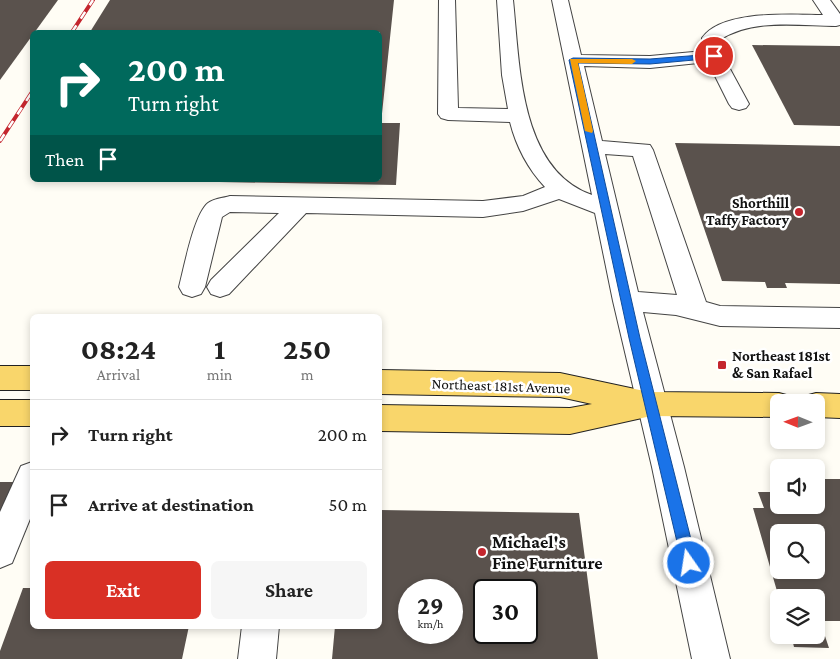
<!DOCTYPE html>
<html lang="en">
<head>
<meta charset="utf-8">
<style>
  :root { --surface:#fff; --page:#f6f6f6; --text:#222; --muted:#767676; --line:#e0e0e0; --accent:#d93025 }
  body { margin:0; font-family:"Crimson Pro",serif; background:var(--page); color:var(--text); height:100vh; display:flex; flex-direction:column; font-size:19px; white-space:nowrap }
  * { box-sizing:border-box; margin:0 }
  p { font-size:16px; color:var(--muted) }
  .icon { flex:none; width:28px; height:28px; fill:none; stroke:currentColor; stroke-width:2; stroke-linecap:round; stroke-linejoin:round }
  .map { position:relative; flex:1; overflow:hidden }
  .drawer { position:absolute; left:30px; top:314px; width:352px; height:315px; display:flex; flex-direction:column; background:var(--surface); border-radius:8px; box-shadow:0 2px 8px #0003 }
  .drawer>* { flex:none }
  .guide { position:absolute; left:30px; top:30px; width:352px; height:152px; border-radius:8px; box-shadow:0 2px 8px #0003; background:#00695c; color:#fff; overflow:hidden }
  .needle { width:32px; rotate:271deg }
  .tools { position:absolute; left:770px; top:394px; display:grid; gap:10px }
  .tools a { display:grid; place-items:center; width:55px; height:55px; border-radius:8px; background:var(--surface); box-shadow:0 2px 8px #0003; font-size:25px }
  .speed { position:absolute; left:398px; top:579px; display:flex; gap:10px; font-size:25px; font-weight:700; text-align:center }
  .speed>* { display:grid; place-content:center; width:65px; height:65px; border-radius:50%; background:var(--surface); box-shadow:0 2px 8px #0003; line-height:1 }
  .speed small { font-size:12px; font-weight:400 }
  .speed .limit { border:2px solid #111; border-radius:8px; background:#fff; color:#111 }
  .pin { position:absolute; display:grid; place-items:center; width:42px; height:42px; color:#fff; margin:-21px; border:2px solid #fff; border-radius:50%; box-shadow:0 1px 5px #0007 }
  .me { position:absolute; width:55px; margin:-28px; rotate:347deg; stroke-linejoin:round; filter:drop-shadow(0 0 4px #0008) }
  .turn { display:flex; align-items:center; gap:18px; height:105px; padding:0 15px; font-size:22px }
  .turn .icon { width:65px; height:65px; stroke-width:2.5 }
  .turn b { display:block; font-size:35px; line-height:42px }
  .then { display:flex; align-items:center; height:48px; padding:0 15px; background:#0003; gap:10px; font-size:19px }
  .eta { display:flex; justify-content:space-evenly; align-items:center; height:85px; text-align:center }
  .eta b { font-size:30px; font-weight:700; line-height:35px }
  .button { display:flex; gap:10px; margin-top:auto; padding:10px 15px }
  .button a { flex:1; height:58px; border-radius:8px; background:var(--accent); color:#fff; font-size:20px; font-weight:700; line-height:58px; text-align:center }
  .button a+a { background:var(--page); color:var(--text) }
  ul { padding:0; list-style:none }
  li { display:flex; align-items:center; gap:15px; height:70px; padding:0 15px; border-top:1px solid var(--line) }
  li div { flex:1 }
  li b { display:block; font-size:19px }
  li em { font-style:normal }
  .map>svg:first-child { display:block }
</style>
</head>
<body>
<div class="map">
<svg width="840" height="659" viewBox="0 0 840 659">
  <rect width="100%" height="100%" fill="#fffdf5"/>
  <g fill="#5a524d" fill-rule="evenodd">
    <path d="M0,0H58L0,80Z"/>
    <path d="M110,0H394L381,123H400L396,185L219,182V180H380V32H90Z"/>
    <path d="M752,45L840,46V126L794,125Z"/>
    <path d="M675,143L840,146V284L785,283L787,288H767L765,282L722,281Z"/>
    <path d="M816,479H840V621H820L829,648L794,647L791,635H816V598H779L753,508H764L758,492H779V505H816ZM779,532H816V570H779Z"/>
    <path d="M0,482H21L0,531Z"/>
    <path d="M380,510L579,513L598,659H332L335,626H380ZM409,590H451V632H409ZM484,590H526V632H484Z"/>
    <path d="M23,588H32V626H189L182,659H0V651Z"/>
  </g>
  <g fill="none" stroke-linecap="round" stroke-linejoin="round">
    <defs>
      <g id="minor">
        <path d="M439,0H455L458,108L508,109L502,75L497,0H513C520,65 519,169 592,195L552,0H568L581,55L650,56L704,51L702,38C722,9 792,15 823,15L813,0H830L840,14V25L836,26C800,26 752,18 720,40L723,56L749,104L746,108L739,110L732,108L729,104L708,62L650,68L584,66L602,141L650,145L653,150L706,302L720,306L840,308V328L720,326L676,315L643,312L684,467L730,659H692L652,467L613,301L595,213L559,199L523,211L483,217L306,213L229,294L220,297L211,294L207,287L211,280L279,213L230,212L222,217L205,287L201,294L192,297L183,294L179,287C184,268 194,214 208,203C213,199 223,198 230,196L483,201L523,196L545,187C528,169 516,146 510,122L448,120L441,118L438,114ZM605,154L633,156L677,295L638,292Z"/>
        <path d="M32,462V514L12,563L0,568V512L21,466Z"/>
        <path d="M242,626H279L276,659H238Z"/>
      </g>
      <g id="major">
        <rect x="0" y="366" width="32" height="24"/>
        <path d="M380,370L560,373L649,392L779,393L790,396L793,402H779V417L651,416L570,434L380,431V405L570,408L592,404L560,397L380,394Z"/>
        <path d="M816,393L840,394V418L816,417V402H802L805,396Z"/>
        <rect x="0" y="400" width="32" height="26"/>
      </g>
    </defs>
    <use href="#minor" stroke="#444" stroke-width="2"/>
    <use href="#major" stroke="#222" stroke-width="2"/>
    <use href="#minor" fill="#fff" fill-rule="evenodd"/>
    <use href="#major" fill="#f9d66b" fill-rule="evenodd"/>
    <defs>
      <g id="rail">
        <path d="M72,32L93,0"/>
        <path d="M0,141L32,92"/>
      </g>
    </defs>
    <use href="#rail" stroke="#c4262e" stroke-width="4"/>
    <use href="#rail" stroke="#fff" stroke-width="2.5" stroke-dasharray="8" stroke-linecap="butt"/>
  </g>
  <path fill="#1a73e8" stroke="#114b97" d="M714,54H716V58L650,64L578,63L640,338L697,563L694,568L689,570L684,568L682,563L629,338L569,60L573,58L650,59Z"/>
  <path fill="#f59e0b" d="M570,59H632L636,61L632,64L578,63L593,131L592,133L585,131Z"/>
  <g fill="#c4262e" stroke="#fff" stroke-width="2">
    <circle cx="799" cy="212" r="5"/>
    <rect x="717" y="360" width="10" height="10" rx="2.5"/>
    <circle cx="482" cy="552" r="5"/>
  </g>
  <g text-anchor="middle" stroke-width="5" stroke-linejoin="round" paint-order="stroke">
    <g font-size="15" font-weight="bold" fill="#111" stroke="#fff" text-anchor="end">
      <text x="789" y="208">Shorthill<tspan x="789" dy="17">Taffy Factory</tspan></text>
      <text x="732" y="361" text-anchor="start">Northeast 181st<tspan x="732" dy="17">&amp; San Rafael</tspan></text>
    </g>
    <g font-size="15" fill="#111" stroke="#fff">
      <text transform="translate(501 386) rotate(2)" y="5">Northeast 181st Avenue</text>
    </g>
    <g font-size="18" font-weight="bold" fill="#111" stroke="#fff" text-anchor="start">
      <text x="492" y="548">Michael's<tspan x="492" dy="21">Fine Furniture</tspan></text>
    </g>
  </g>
</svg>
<div class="tools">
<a><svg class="needle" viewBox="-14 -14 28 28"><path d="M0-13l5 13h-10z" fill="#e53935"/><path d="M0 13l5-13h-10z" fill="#767676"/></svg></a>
<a><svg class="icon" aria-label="sound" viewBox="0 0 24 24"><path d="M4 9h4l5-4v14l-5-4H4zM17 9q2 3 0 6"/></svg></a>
<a><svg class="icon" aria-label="search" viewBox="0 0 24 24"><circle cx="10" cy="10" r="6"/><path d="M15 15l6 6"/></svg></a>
<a><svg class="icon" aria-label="layers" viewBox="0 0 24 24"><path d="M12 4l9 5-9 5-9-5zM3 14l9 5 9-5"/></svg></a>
</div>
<div class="speed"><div>29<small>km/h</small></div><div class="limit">30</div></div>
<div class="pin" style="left:714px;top:56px;background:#d93025"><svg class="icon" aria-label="arrive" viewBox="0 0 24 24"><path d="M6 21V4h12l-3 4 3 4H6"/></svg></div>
<svg class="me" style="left:689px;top:563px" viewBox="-20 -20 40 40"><circle r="17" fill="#1a73e8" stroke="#fff" stroke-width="3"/><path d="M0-11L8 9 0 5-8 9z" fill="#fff"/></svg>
<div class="guide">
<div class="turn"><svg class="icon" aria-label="right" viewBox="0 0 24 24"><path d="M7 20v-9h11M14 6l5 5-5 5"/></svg><div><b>200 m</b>Turn right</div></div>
<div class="then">Then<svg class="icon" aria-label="arrive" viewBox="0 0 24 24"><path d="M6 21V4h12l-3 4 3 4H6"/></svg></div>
</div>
<section class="drawer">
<div class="eta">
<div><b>08:24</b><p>Arrival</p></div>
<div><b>1</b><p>min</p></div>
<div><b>250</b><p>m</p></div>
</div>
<ul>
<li><svg class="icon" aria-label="right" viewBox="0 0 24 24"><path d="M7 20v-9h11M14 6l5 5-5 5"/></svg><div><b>Turn right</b></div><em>200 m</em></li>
<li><svg class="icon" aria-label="arrive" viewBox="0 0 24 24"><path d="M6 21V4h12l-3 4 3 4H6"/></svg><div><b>Arrive at destination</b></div><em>50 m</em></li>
</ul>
<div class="button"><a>Exit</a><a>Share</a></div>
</section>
</div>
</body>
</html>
